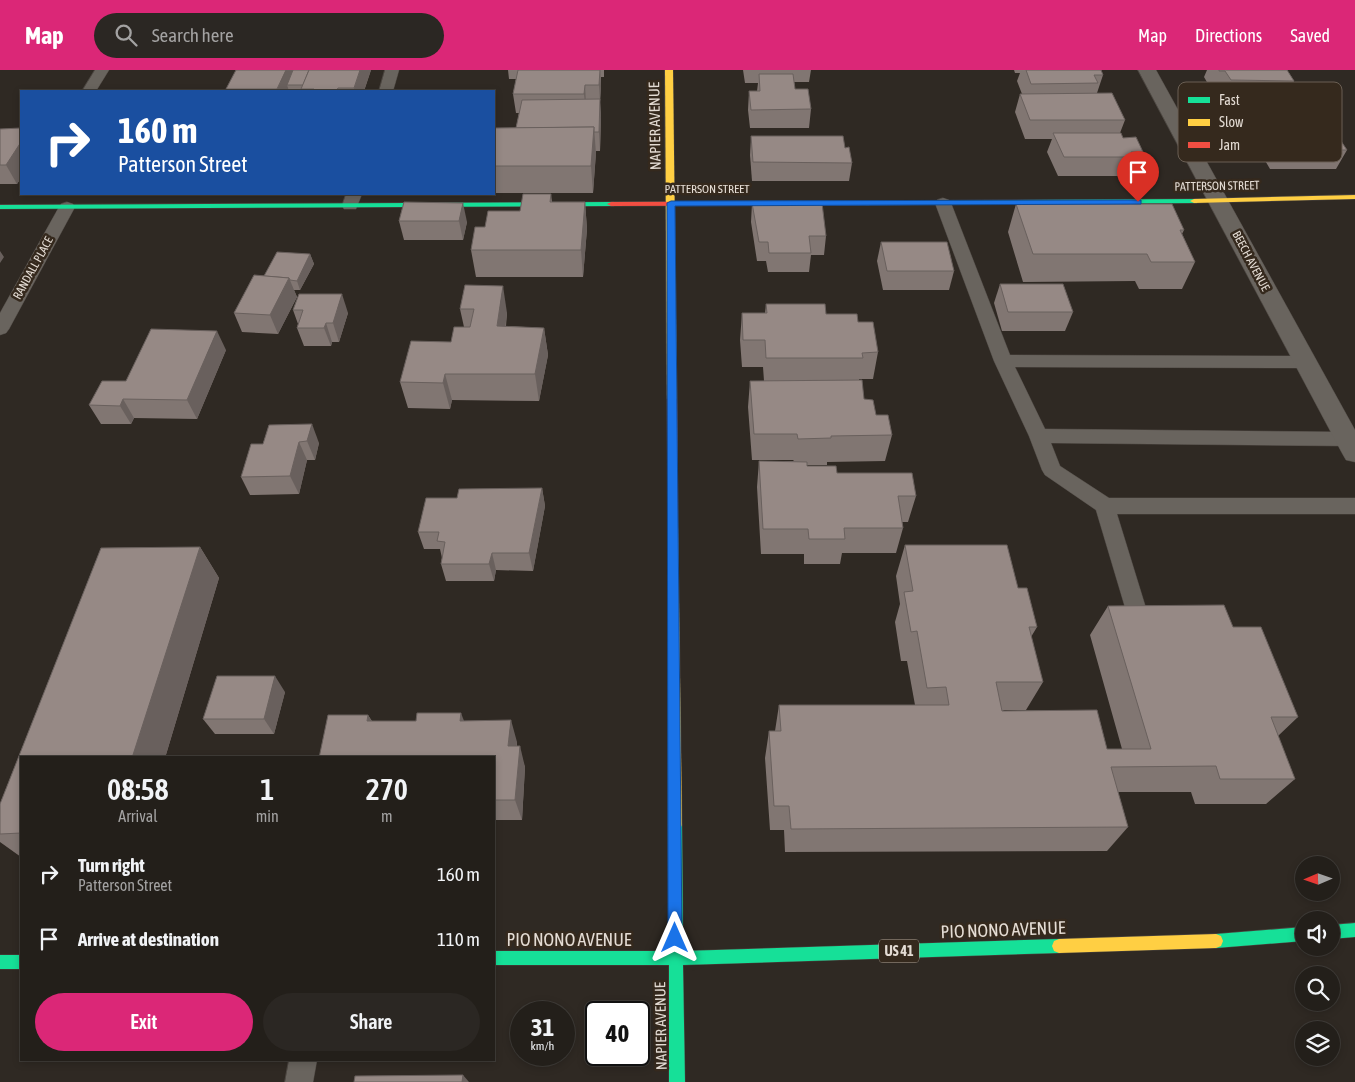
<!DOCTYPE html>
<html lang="en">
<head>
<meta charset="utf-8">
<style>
  :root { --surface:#231f1a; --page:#2b2723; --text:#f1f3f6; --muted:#a3a2a2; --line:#403d39; --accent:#db2777 }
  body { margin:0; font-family:"Asap Condensed",sans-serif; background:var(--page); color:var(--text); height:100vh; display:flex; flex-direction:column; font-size:19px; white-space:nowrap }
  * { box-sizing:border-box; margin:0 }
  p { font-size:16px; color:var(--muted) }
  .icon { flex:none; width:28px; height:28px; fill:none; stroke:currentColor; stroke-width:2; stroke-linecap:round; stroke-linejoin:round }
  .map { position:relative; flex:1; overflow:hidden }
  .details { position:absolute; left:20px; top:686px; width:475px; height:305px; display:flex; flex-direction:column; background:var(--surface); border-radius:0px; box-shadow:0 2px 8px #0003,0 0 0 1px var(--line) }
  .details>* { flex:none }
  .hud { position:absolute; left:20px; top:20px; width:475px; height:105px; border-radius:0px; box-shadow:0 2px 8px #0003,0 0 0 1px var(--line); background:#1a4fa0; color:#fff; overflow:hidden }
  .needle { width:32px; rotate:268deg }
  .controls { position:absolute; left:1295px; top:786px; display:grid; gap:10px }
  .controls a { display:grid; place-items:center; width:45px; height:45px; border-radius:50%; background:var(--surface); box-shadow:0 2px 8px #0003,0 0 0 1px var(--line); font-size:25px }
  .speed { position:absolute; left:510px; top:931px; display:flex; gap:10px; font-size:25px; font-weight:700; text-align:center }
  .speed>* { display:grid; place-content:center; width:65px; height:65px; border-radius:50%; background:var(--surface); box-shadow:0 2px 8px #0003,0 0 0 1px var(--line); line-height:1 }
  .speed small { font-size:12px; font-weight:400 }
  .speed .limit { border:2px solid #111; border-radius:8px; background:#fff; color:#111 }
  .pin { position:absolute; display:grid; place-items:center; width:42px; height:42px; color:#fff; margin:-51px -21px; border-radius:50% 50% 50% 0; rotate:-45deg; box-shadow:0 0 5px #0007 }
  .pin .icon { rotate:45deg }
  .me { position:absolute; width:55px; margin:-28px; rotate:0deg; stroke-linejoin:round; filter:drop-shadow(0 0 4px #0008) }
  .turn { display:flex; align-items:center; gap:18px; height:105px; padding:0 15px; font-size:22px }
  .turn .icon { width:65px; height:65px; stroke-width:2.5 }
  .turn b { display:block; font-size:35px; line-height:42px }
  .eta { display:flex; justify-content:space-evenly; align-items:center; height:85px; text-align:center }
  .eta b { font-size:30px; font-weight:600; line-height:35px }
  .cta { display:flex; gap:10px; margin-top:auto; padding:10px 15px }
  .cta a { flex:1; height:58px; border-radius:30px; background:var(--accent); color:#fff; font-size:20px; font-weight:600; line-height:58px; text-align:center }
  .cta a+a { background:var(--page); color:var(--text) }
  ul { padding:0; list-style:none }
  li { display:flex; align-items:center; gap:15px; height:65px; padding:0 15px }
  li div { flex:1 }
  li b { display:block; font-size:19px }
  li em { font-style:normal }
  header { display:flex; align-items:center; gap:30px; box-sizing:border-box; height:70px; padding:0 25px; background:var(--accent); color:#fff }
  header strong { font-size:24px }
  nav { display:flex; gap:28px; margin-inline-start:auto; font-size:18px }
  .search { width:350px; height:45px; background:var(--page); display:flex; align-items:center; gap:12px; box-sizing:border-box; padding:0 18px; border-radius:28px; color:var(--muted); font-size:19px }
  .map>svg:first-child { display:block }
</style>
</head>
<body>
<header>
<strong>Map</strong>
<div class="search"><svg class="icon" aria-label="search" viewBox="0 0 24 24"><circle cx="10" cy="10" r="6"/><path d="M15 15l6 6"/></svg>Search here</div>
<nav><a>Map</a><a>Directions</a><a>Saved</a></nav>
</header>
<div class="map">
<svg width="1355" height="1012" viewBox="0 0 1355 1012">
  <rect width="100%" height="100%" fill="#2f2923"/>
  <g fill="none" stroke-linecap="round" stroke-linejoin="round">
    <defs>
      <g id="lane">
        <path d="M95,0H109L96,21H82Z"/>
        <path d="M385,0H399L393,21H379Z"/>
        <path d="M346,124H362L356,139H344L342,136Z"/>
        <path d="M943,128L949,130L951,133L1010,285L1306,286L1312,288L1315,292L1312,296L1306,298L1015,297L1045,359L1347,362L1355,366L1354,374L1347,376L1051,373L1060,396L1109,428H1355V444H1117L1149,548L1146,554L1138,557L1130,554L1096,440L1045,405L1042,400L1029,366L994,291L935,133L937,130Z"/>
        <path d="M67,132L73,134L75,137L9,259L6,263L0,265V243L59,137L61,134Z"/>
        <path d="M289,990H317L313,1012H285Z"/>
      </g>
      <path id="street" d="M1138,0H1156L1355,360V392L1346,390L1342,383Z"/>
      <g id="fast">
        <path d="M1194,129H1197V133L866,135L862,133L866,131Z"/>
        <path d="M611,132H614V136L0,139V135Z"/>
        <path d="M675,749L680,751L682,755L683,881L1059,869L1064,871L1066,876L1064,881L1059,883L683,895L685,1012H669V895H494V881H669L668,755L670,751Z"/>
        <path d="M1355,853V867L1331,869V855Z"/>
        <path d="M1304,857V871L1216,878L1211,876L1209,871L1211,866L1216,864Z"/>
        <rect x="0" y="885" width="21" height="14"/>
      </g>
      <g id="slow">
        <path d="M665,0H673L677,329L672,332L667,329Z"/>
        <path d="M1355,125V129L1194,133L1190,131L1194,129Z"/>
        <path d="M673,452L678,456L682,755L680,759L675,761L670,759L668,755V456Z"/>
        <path d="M1216,864L1221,866L1223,871L1221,876L1216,878L1059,883L1054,881L1052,876L1054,871L1059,869Z"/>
      </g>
      <g id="jam">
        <path d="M866,131H869V135L611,136L607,134L611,132Z"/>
        <path d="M672,326L677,329L678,456L673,460L668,456L667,329Z"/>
      </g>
    </defs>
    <use href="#lane" stroke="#4c4641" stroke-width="1"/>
    <use href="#street" stroke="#4c4641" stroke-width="1"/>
    <use href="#fast" stroke="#4c4641" stroke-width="1"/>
    <use href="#slow" stroke="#4c4641" stroke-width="1"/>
    <use href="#jam" stroke="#4c4641" stroke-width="1"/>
    <use href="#lane" fill="#69645e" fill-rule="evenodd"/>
    <use href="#street" fill="#69645e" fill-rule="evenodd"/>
    <use href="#fast" fill="#16e098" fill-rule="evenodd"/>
    <use href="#slow" fill="#ffcf43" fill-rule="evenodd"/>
    <use href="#jam" fill="#f24e42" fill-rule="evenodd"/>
  </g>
  <g fill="#817672">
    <path d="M371,0L364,21H227L226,19Z"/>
    <path d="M508,0H604V7H601V16L600,32L601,47L600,81H596L593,123H494V61L516,58L519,43H516L513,24L516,9H509Z"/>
    <path d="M743,0H811L809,12H794L795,19L811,39L809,58H750L748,40L749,21H757L758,13H745Z"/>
    <path d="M1014,0H1101L1103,5L1097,23L1125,50L1120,63L1123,68L1143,82L1135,101H1128L1126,106H1058L1047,82L1052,69H1025L1015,42L1020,24H1022L1017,11L1020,3H1015Z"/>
    <path d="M1207,0H1287L1294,11L1290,19L1316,43L1311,53L1347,80L1336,99H1270L1263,87H1250L1241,71L1246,61H1240L1234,51H1230L1223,38L1227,29H1222L1217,19H1211L1204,7Z"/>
    <path d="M0,59L21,72V108L17,114H0Z"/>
    <path d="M751,66L845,78L852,93L849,111H752L750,85Z"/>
    <path d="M551,124L552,132H585L587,159L583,207H476L471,180L485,157L520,141Z"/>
    <path d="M404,132L467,152L463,170H404L399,151Z"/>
    <path d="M752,133L826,166L824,185H811L809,202H768L766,191H757L751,152Z"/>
    <path d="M1016,134L1184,160L1182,164L1195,192L1182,219H1139L1135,211L1023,212L1008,162Z"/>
    <path d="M881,172L954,201L949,220H883L877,191Z"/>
    <path d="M310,184L314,194L300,220H294L297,227L278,264L242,262L234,243L264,206Z"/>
    <path d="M1000,214L1073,242L1065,261H1002L994,233Z"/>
    <path d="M465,215L507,243L506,256L544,258L548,285L539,331L452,330L450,339L408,338L400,312L451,272L464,257L460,239Z"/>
    <path d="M299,224L348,243L339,272H332L331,276H304L297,258L298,254L293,240Z"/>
    <path d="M766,234L826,244L858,252L878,282L873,309H859V310L864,329L876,345L892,365L885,391L827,392V395H807V396L837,403L916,426L908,452H902L903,458L896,483H842L840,494H804V484H761L757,417L759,391H794L793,390H752L748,337L750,311H764L763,297H742L740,270L742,243H765Z"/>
    <path d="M226,280L197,349L134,348L131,354H101L89,335L126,311Z"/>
    <path d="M269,355L319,373L315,390H307L299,424L250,425L241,407L263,374Z"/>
    <path d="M542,418L545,436L533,501L496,500L494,511H446L441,494L442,488L440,479H424L418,462L457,428Z"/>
    <path d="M905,475L1018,518L1037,557L1031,567L1043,612L1026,640H1002L1107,679H1122L1090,565L1108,536L1233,557L1298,647L1278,666L1295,709L1266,734H1195L1191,722H1118L1128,757L1107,781L785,782L784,760H770L765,688L769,661H775L779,635H915L907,591H901L895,552L900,534L896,506Z"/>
    <path d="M200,477L219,508L165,688H21V787L0,772V734L101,478Z"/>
    <path d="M285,622L274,664H215L203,649Z"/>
    <path d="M368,645L372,651H464L517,672V676L525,697L522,750H494V688H319Z"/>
  </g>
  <g fill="#69605d">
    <path d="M286,0H299L287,15L289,21H278L277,19Z"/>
    <path d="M360,0H371L364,21H354V18Z"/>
    <path d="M600,0L601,16L600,32L601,47L600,81L599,62L600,31L599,15Z"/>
    <path d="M585,15L586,34V43L584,24Z"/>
    <path d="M594,57L596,84L593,123L591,96Z"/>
    <path d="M21,72V108L17,114L6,95Z"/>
    <path d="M585,132L587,159L583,207L581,180Z"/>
    <path d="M463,133L467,152L463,170L459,151Z"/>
    <path d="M0,181L4,187L0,193Z"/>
    <path d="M310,184L314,194L300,220L297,211Z"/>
    <path d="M289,208L297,227L278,264L270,245Z"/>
    <path d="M503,216L507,243L502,283L497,256Z"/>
    <path d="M342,224L348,243L339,272L333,253Z"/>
    <path d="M326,253L332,272L331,276L324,258Z"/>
    <path d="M544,258L548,285L539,331L535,304Z"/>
    <path d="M217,261L226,280L197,349L187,330Z"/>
    <path d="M445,304L452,330L450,339L443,313Z"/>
    <path d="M123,329L134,348L131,354L120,336Z"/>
    <path d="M312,354L319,373L315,390L307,371Z"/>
    <path d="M299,372L307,390L299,424L290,406Z"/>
    <path d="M542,418L545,436L533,501L529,483Z"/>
    <path d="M200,477L219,508L165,688H132Z"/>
    <path d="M492,483L496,500L494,511L489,494Z"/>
    <path d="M275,606L285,622L274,664L264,649Z"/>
    <path d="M461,643L469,664L460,651Z"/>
    <path d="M368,645L380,666L367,651Z"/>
    <path d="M511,650L517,672L515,697L508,676Z"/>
    <path d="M520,676L525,697L522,750L515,730Z"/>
    <path d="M463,1005L469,1012H462Z"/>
  </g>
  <g fill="#968985" stroke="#69605d">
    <path d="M236,0H286L277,19H226Z"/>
    <path d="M293,0H309L303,15H287Z"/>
    <path d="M309,0H360L354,18H338L336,21H312L314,19H301Z"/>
    <path d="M518,0H600L599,15H585L584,24H513Z"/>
    <path d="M1026,0H1101L1103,5H1094L1098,13L1031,14Z"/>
    <path d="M1219,0H1287L1294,11L1231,10L1225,1H1219Z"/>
    <path d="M759,4H793L795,19H808L811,39L751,40L749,21H760Z"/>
    <path d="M1112,23L1125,50H1030L1020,24Z"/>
    <path d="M600,29L599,62H594V57L516,58L522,30Z"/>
    <path d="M1250,52L1329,53L1347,80H1279L1273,68H1259Z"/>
    <path d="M594,57L591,96H494V58Z"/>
    <path d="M21,58V72L6,95H0V59Z"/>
    <path d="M1053,63H1121L1123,68L1136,67L1143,82H1131L1134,87H1064Z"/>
    <path d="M751,66H843L845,78L849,77L852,93L753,92Z"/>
    <path d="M523,124H551L550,132H585L581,180H471L475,157H485L488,141H520Z"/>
    <path d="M404,132L463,133L459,151H399Z"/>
    <path d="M752,133H822L826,166H809L811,183H769L768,172H759Z"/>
    <path d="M1016,134H1172L1184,160H1180L1195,192H1151L1147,184H1033Z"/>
    <path d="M881,172H947L954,201H887Z"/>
    <path d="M277,182L310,184L297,211L290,210L289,208L264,206Z"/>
    <path d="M254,205L289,208L270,245L234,243Z"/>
    <path d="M1000,214H1063L1073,242H1008Z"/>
    <path d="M465,215L503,216L497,256L544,258L535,304H445L443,313L400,312L411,271L451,272L454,257H470L474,239H460Z"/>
    <path d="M299,224H342L333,253H326L324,258H297L303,240H293Z"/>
    <path d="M766,234H825L826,244H857L858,252H873L878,282L862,283L863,288H766L765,270H743L742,243H767Z"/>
    <path d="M151,259L217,261L187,330L123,329L120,336L89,335L102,311H126Z"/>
    <path d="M862,310L864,329L873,330L876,345H888L892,365L831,366V368L798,369L797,364H754L750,311Z"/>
    <path d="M312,354L307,371L299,372L290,406L241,407L251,374H263L269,355Z"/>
    <path d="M759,391L807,392V396H836L837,403H912L916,426H898L903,458H844L845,469H809L808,459H763Z"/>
    <path d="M542,418L529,483H492L489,494H441L445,472L437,471L439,462H418L426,428H457L459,419Z"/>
    <path d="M905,475H1007L1018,518H1027L1037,557H1029L1043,612H996L1002,641L1097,640L1107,679H1151L1108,536L1224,535L1233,557H1261L1298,647H1271L1295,709H1220L1216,696L1111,697L1128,757L791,759L789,736H774L769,661H781L779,635H949L946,617L927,618L917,561L911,562L904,522L913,521Z"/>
    <path d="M200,477L132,688H21V763L0,764V734L101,478Z"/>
    <path d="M217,606H275L264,649H203Z"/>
    <path d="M417,643H461L460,651L511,650L508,676H520L515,730H494V688H319L328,645H368L367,651H416Z"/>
    <path d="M463,1005L462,1012H354L355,1006Z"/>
  </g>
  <path fill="#1a73e8" stroke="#114b97" d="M1138,130H1141V134L675,136L682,868L680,873L675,875L670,873L668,868L667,133L671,131Z"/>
  <g text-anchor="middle" stroke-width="5" stroke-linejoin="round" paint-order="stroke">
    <g font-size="12" fill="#e4dcd4" stroke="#35291d">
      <text transform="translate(1217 116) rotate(-1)" y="4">PATTERSON STREET</text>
      <text x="707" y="123">PATTERSON STREET</text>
      <text transform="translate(1251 191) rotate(62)" y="4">BEECH AVENUE</text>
      <text transform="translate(33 198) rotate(-61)" y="4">RANDALL PLACE</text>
    </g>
    <rect fill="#35291d" stroke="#b0a69d" stroke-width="1" x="879" y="869.5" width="40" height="23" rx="4"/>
    <g font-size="14" font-weight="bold" fill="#e4dcd4">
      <text x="899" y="886">US 41</text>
    </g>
    <g font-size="15" fill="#e4dcd4" stroke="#35291d">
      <text transform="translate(655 56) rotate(-91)" y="5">NAPIER AVENUE</text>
      <text transform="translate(661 956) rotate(-91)" y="5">NAPIER AVENUE</text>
    </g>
    <g font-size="18" fill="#e4dcd4" stroke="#35291d">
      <text transform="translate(1003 860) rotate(-2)" y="6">PIO NONO AVENUE</text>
      <text x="569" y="876">PIO NONO AVENUE</text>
    </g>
  </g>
  <rect x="1178" y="12" width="164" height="80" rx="8" fill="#35291d" stroke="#6a5f54" stroke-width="1"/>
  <rect x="1188" y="27" width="22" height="6" fill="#16e098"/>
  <rect x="1188" y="49" width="22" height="7" fill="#ffcf43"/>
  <rect x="1188" y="72" width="22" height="6" fill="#f24e42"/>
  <g font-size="14" fill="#e4dcd4">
    <text x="1219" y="35">Fast</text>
    <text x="1219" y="57">Slow</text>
    <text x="1219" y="80">Jam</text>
  </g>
</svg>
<div class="controls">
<a><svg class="needle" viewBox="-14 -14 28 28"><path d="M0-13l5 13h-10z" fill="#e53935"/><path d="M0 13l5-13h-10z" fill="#a3a2a2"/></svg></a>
<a><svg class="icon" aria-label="sound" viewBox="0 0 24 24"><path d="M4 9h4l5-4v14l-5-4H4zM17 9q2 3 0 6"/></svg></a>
<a><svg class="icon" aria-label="search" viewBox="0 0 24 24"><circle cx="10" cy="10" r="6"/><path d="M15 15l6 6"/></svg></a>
<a><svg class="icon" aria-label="layers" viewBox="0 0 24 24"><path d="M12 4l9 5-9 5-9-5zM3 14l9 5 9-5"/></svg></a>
</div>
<div class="speed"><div>31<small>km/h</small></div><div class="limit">40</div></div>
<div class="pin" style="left:1138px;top:132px;background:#d93025"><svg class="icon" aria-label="arrive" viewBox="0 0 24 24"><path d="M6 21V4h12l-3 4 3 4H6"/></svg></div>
<svg class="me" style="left:675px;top:868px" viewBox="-20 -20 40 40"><path d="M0-17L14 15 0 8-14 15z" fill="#1a73e8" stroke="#fff" stroke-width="4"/></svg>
<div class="hud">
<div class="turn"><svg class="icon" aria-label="right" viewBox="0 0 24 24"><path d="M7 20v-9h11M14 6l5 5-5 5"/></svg><div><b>160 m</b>Patterson Street</div></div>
</div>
<section class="details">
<div class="eta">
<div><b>08:58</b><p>Arrival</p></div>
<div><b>1</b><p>min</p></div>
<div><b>270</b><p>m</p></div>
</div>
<ul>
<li><svg class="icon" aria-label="right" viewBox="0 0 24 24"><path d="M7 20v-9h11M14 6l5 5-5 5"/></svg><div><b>Turn right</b><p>Patterson Street</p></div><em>160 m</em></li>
<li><svg class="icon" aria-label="arrive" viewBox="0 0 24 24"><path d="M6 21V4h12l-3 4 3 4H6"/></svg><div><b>Arrive at destination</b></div><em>110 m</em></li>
</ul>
<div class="cta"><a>Exit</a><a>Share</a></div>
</section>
</div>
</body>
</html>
